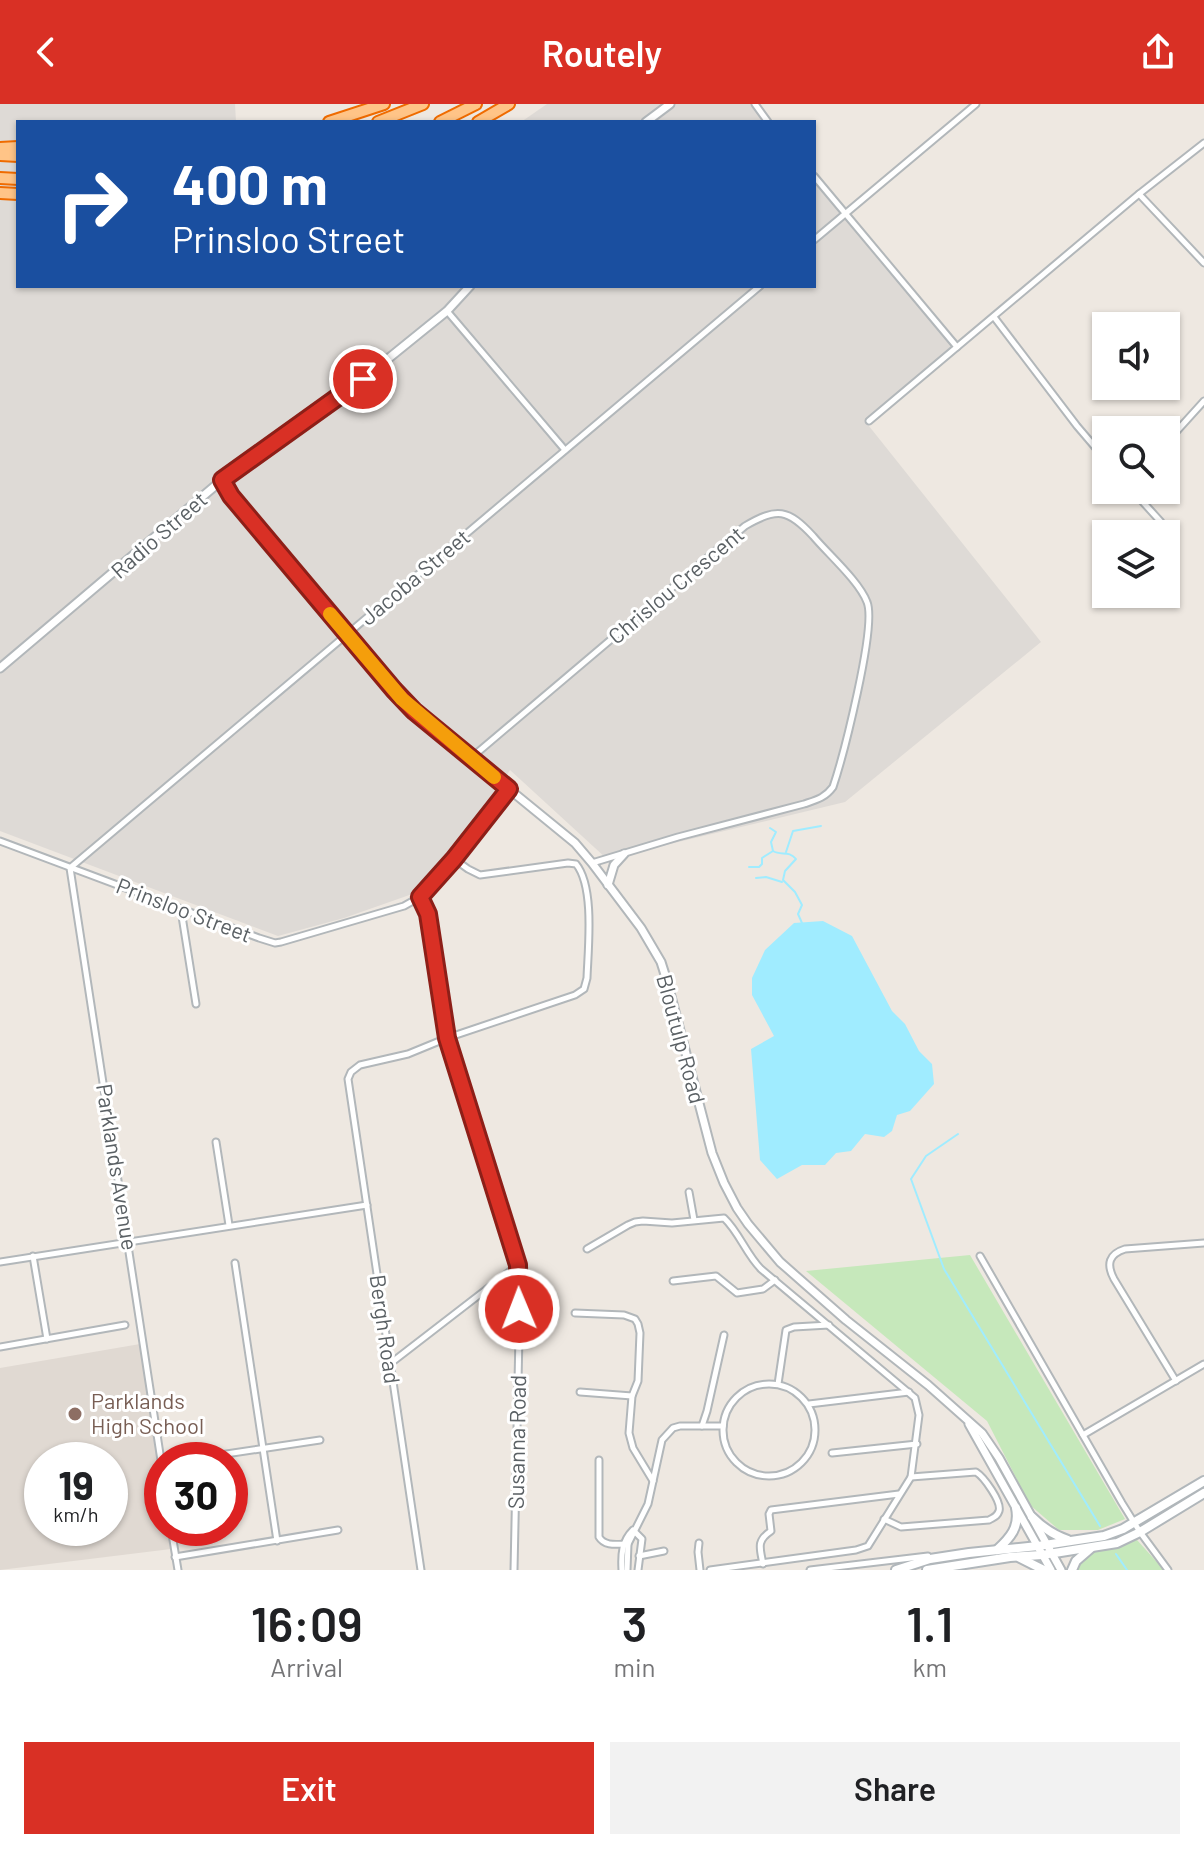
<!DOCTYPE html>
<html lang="en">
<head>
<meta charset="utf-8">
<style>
  :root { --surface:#fff; --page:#f2f2f2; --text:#202124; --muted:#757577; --accent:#d93025 }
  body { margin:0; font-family:Barlow,sans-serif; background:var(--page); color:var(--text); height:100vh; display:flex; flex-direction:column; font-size:30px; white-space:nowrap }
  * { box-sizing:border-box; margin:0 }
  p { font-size:26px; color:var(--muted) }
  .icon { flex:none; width:44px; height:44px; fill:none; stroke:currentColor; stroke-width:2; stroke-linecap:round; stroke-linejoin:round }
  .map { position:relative; height:1466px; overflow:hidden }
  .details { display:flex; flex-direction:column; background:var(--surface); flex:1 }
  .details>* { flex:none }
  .top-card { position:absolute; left:16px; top:16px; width:800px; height:168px; border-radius:0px; box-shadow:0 2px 6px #0004; background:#1a4fa0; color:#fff; overflow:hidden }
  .buttons { position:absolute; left:1092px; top:208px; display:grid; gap:16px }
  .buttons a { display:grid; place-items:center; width:88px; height:88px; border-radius:0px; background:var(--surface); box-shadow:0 2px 6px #0004; font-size:40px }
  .speed { position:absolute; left:24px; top:1338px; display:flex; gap:16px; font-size:40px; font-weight:700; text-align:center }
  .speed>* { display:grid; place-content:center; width:104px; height:104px; border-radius:50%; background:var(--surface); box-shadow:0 2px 6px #0004; line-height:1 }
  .speed small { font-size:20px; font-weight:400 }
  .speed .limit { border:12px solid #d22; background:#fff; color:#111 }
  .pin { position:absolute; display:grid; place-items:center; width:68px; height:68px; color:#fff; margin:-34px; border:4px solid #fff; border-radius:50%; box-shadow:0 2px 8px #0007 }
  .me { position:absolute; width:88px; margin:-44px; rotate:359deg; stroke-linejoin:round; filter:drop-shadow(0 0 6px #0008) }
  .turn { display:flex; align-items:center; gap:28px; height:168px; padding:0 24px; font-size:36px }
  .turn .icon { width:104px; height:104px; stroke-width:2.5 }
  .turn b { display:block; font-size:56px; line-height:68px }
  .eta { display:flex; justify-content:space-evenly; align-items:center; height:136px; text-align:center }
  .eta b { font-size:48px; font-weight:600; line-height:56px }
  .primary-button { display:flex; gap:16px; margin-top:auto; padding:16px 24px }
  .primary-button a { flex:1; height:92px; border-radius:0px; background:var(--accent); color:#fff; font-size:32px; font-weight:600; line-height:92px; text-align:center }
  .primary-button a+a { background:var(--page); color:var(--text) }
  header { display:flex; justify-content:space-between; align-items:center; height:104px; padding:0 24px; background:var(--accent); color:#fff; font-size:36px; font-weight:600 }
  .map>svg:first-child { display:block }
</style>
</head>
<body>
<header><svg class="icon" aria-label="back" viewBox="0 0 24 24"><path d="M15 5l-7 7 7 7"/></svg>Routely<svg class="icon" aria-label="share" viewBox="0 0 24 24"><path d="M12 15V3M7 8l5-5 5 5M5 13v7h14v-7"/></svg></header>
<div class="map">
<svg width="1204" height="1466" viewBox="0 0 1204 1466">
  <rect width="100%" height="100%" fill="#eee8e1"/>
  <g fill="#dedad6">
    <path d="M0,0H235L236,18H18V182H814V73L952,242L865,317L1041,538L845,698L607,755L510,666L486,705L453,748L418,788L344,814L278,832L0,727Z"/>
    <path d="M547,0H754L769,18H521Z"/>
  </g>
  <path fill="#e0d9d2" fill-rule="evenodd" d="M140,1240L162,1387V1424H168L171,1445L0,1466V1264ZM42,1356H110V1424H42Z"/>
  <g fill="#c6e8bb">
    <path d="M970,1151L1125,1415L1098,1426H1059L1030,1401L987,1317L806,1167Z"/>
    <path d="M1137,1436L1164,1466H1076L1075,1464L1089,1449Z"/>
  </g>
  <path fill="#a0ecff" d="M823,817L852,832L892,907L905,920L919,947L932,960L934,980L910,1007L897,1011L892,1027L884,1033L865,1030L851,1047L836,1049L825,1061H802L777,1075L760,1056L751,945L774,932L752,891V874L765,846L794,819Z"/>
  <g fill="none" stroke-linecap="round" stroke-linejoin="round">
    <g stroke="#a0ecff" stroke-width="2">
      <path d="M770,724L776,728L771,738L773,747C781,752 789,746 796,755L785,767L783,776L795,788L802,801L798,810L802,819"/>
      <path d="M786,748L793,727L821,722"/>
      <path d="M749,763H759L762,760V754L773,747"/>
      <path d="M756,774L766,773L782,778"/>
      <path d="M958,1030L926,1052L911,1075L944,1165L1100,1422"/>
      <path d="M1116,1450L1127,1466"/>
    </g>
    <defs>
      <g id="minor">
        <path d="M755,0L768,18"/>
        <path d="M814,72L957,243"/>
        <path d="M1139,90L1204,159"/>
        <path d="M814,136L976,0"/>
        <path d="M447,207L565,346"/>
        <path d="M994,213L1077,322L1106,356"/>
        <path d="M869,317L1139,90L1204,39"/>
        <path d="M1166,339L1204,297"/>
        <path d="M1132,386L1161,418"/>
        <path d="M471,654L745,422C777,403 788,405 813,432C828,450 859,477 867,498C877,522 843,653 833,683C825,694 816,696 804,700L678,733L592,759"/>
        <path d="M0,737L259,834L275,839L281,838L404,802L420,793L454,755L509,685"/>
        <path d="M420,793L428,810L447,934L518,1161L519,1231L514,1466"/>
        <path d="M181,806L196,900"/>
        <path d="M216,1038L229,1121"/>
        <path d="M689,1088L694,1116"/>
        <path d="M587,1145L628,1121L635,1118L643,1117L672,1119L724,1114C739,1128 746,1150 761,1165L915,1294L919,1311L911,1373L868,1442L856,1446L710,1466"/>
        <path d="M33,1152L47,1235"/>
        <path d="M980,1152L1122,1399L1140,1428L1168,1466"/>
        <path d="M0,1158L367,1101"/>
        <path d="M235,1159L277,1437"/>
        <path d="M673,1177L716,1172L737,1189L763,1185L775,1176"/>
        <path d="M575,1209L624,1211L635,1215L638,1220L640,1229L638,1277L632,1292L629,1329L633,1344L653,1377"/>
        <path d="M0,1243L125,1221"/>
        <path d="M391,1259L518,1161"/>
        <path d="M1176,1277L1114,1175C1106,1160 1109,1150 1125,1145L1204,1139"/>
        <circle cx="769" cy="1326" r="46"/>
        <path d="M778,1280L786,1226L794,1223L829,1221"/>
        <path d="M580,1288L632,1292"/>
        <path d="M809,1300L909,1288"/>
        <path d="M702,1322L707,1307L724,1231"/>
        <path d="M1083,1331L1204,1260"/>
        <path d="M832,1349L917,1340"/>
        <path d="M186,1356L320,1336"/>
        <path d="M599,1356V1433C605,1443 618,1440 628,1440"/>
        <path d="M162,1363L70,764L760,182"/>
        <path d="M884,1415L901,1423L989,1416C994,1413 997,1413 999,1407C1002,1398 984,1373 976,1368L911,1373"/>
        <path d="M171,1424L178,1466"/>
        <path d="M634,1427L642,1435L638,1466"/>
        <path d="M699,1439L698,1448L700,1466"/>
        <path d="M639,1452L664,1447"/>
        <path d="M175,1453L338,1426"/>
        <path d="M763,1460C760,1444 756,1437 771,1427L769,1410L771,1406L899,1390"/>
        <path d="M421,1466L348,975L351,968L360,961L408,950L447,934L575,891L584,885L587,874C588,845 595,783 576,760L568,759L480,771L468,765L454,755"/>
        <path d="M622,1466C621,1450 622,1437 633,1426"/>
        <path d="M627,1466L628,1440L648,1400L662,1336L673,1324L680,1322H723"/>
        <path d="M810,1466L928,1452"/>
      </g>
      <g id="tertiary">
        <path d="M646,18L670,0"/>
        <path d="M222,376L231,392L402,595L471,654L575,739L592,759L641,824L661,858L667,877L712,1049L724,1079L737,1104L748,1120L780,1158L846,1216L928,1281L982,1329L999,1354L1061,1466"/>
        <path d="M0,564L222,376L363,275L447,207L470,182"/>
        <path d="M608,781L614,761L624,750"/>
        <path d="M969,1320L1051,1466"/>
      </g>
      <g id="secondary">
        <path d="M1032,1413C1043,1424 1053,1431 1068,1436"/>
        <path d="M997,1446C1010,1434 1020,1423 1016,1404"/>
        <path d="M1020,1454L1044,1466"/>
        <path d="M896,1466L930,1455L969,1449L1038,1442L1104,1432L1123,1425L1204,1377"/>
        <path d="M927,1466L1010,1453L1042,1451L1117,1439L1140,1428L1204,1389"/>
        <path d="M1072,1466L1076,1457L1091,1444"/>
      </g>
      <g id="motorway">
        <path d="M329,18L384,0"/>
        <path d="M378,18L423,0"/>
        <path d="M440,18L476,0"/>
        <path d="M478,18L509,0"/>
        <path d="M0,44L18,43"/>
        <path d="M0,51L18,52"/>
        <path d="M0,74L18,75"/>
        <path d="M0,89L18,90"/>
      </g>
    </defs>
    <use href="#minor" stroke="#b2b7ba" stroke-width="9"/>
    <use href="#tertiary" stroke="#b2b7ba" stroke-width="11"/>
    <use href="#secondary" stroke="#b1b7bb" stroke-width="12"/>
    <use href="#motorway" stroke="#ef6b00" stroke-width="14"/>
    <use href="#minor" stroke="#fff" stroke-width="5"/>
    <use href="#tertiary" stroke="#fff" stroke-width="7"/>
    <use href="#secondary" stroke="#fff" stroke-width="8"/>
    <use href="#motorway" stroke="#ffc487" stroke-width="10"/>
  </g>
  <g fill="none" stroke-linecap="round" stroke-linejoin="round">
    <defs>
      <path id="route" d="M363,275L222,376L231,392L394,586L414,607L509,685L454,755L420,793L428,810L447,934L518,1161L519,1205"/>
    </defs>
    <use href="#route" stroke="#8d1f18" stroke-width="20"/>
    <use href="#route" stroke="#d93025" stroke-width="14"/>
    <path stroke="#f59e0b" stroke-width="14" d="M330,510L402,595L494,673"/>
  </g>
  <circle fill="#8d6e63" stroke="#fff" stroke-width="3" cx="75" cy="1310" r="8"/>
  <g text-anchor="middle" stroke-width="6" stroke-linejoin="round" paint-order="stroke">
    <g font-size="22" fill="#5a6064" stroke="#fff">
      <text transform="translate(159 431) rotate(-41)" y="8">Radio Street</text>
      <text transform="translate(415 473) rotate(-40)" y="8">Jacoba Street</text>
      <text transform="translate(676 481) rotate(-40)" y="8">Chrislou Crescent</text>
      <text transform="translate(184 806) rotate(21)" y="8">Prinsloo Street</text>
      <text transform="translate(681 935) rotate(75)" y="8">Bloutulp Road</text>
      <text transform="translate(117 1063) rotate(81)" y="8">Parklands Avenue</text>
      <text transform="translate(385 1225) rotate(82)" y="8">Bergh Road</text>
      <text transform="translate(517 1338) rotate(-89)" y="8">Susanna Road</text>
    </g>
    <g font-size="22" fill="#785e54" stroke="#fff" text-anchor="start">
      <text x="91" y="1305">Parklands<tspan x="91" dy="25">High School</tspan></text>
    </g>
  </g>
</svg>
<div class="buttons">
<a><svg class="icon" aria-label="sound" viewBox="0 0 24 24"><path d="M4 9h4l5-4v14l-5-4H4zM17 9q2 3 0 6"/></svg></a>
<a><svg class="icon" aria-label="search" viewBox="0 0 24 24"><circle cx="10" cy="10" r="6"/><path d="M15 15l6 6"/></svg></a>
<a><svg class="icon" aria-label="layers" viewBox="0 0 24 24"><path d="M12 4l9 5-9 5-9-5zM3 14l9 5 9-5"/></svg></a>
</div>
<div class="speed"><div>19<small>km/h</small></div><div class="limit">30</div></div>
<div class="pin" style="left:363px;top:275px;background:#d93025"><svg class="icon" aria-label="arrive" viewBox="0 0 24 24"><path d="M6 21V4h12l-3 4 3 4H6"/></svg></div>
<svg class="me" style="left:519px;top:1205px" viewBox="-20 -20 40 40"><circle r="17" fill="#d93025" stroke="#fff" stroke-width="3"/><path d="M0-11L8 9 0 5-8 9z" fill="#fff"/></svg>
<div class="top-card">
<div class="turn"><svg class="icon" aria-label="right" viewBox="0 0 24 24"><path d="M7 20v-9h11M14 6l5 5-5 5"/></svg><div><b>400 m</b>Prinsloo Street</div></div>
</div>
</div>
<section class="details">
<div class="eta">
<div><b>16:09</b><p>Arrival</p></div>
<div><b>3</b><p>min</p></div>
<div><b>1.1</b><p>km</p></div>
</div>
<div class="primary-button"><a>Exit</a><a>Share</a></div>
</section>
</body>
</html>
